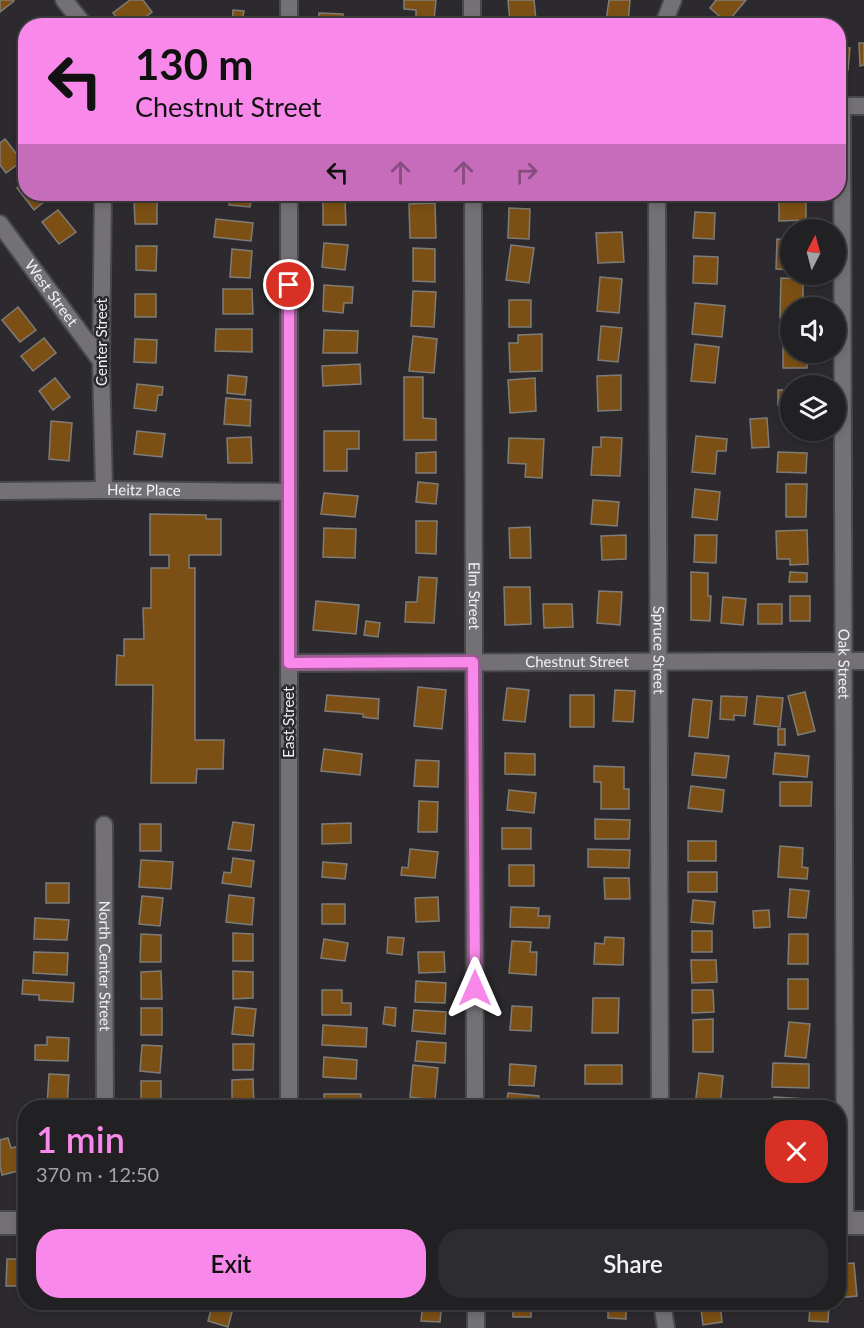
<!DOCTYPE html>
<html lang="en">
<head>
<meta charset="utf-8">
<style>
  :root { --surface:#212022; --page:#2d2d2f; --text:#f1f3f6; --muted:#a2a3a5; --line:#3e3e40; --accent:#f888e9 }
  body { margin:0; font-family:Lato,sans-serif; background:var(--page); color:var(--text); height:100vh; display:flex; flex-direction:column; font-size:22px; white-space:nowrap }
  * { box-sizing:border-box; margin:0 }
  p { font-size:20px; color:var(--muted) }
  .icon { flex:none; width:33px; height:33px; fill:none; stroke:currentColor; stroke-width:2; stroke-linecap:round; stroke-linejoin:round }
  .map { position:relative; flex:1; overflow:hidden }
  .details { position:absolute; left:18px; top:1100px; width:828px; height:210px; display:flex; flex-direction:column; background:var(--surface); border-radius:24px; box-shadow:0 3px 9px #0003,0 0 0 2px var(--line) }
  .details>* { flex:none }
  .hud { position:absolute; left:18px; top:18px; width:828px; height:183px; border-radius:24px; box-shadow:0 3px 9px #0003,0 0 0 2px var(--line); background:#f888e9; color:#111; overflow:hidden }
  .needle { width:39px; rotate:6deg }
  .tools { position:absolute; left:780px; top:219px; display:grid; gap:12px }
  .tools a { display:grid; place-items:center; width:66px; height:66px; border-radius:50%; background:var(--surface); box-shadow:0 3px 9px #0003,0 0 0 2px var(--line); font-size:30px }
  .pin { position:absolute; display:grid; place-items:center; width:51px; height:51px; color:#fff; margin:-26px; border:3px solid #fff; border-radius:50%; box-shadow:0 2px 6px #0007 }
  .me { position:absolute; width:66px; margin:-33px; rotate:0deg; stroke-linejoin:round; filter:drop-shadow(0 0 4px #0008) }
  .turn { display:flex; align-items:center; gap:21px; height:126px; padding:0 18px; font-size:27px }
  .turn .icon { width:78px; height:78px; stroke-width:2.5 }
  .turn b { display:block; font-size:42px; line-height:51px }
  .lanes { display:flex; align-items:center; height:57px; padding:0 18px; background:#0003; justify-content:center; gap:30px; direction:ltr }
  .lanes .off { opacity:.35 }
  .round { display:grid; place-items:center; flex:none; width:63px; height:63px; border-radius:24px; background:var(--page) }
  .overview { display:flex; align-items:center; justify-content:space-between; height:102px; padding:0 18px }
  h1 { font-size:36px; font-weight:600; line-height:45px; color:var(--accent) }
  .action { display:flex; gap:12px; margin-top:auto; padding:12px 18px }
  .action a { flex:1; height:69px; border-radius:24px; background:var(--accent); color:#111; font-size:24px; font-weight:600; line-height:69px; text-align:center }
  .action a+a { background:var(--page); color:var(--text) }
  .map>svg:first-child { display:block }
</style>
</head>
<body>
<div class="map">
<svg width="864" height="1328" viewBox="0 0 864 1328">
  <rect width="100%" height="100%" fill="#2c2a2e"/>
  <g fill="#7c5014" stroke="#7f7c78" stroke-width="1.5">
    <path d="M0,0H13L14,1L0,12Z"/>
    <path d="M130,0H143L152,12L134,26H123L113,13Z"/>
    <path d="M404,0H436L434,20L416,19V10L404,9Z"/>
    <path d="M508,0H534L536,20L510,22Z"/>
    <path d="M609,0H630L628,23L606,21Z"/>
    <path d="M716,0H746L727,23L710,8Z"/>
    <path d="M233,10L244,11L243,17L256,18L255,26H232Z"/>
    <path d="M319,13L343,14V21L353,22V26H318Z"/>
    <path d="M26,27V41L19,33Z"/>
    <path d="M859,43H864V65L860,66Z"/>
    <path d="M838,47L850,48L848,70L838,69Z"/>
    <path d="M5,139L22,161L6,173L0,165V143Z"/>
    <path d="M26,182V194H47L50,197L34,210L17,188Z"/>
    <path d="M230,194H252L250,207L229,205Z"/>
    <path d="M323,199H345L346,225H323Z"/>
    <path d="M779,199H806V220L779,221Z"/>
    <path d="M134,200H157V224H135Z"/>
    <path d="M435,203L436,238H410L409,204Z"/>
    <path d="M509,208L530,209L529,239L508,238Z"/>
    <path d="M58,210L76,232L59,244L42,222Z"/>
    <path d="M695,212L715,213L714,239L693,238Z"/>
    <path d="M216,219L253,223L251,241L214,237Z"/>
    <path d="M622,232L624,262L598,263L596,233Z"/>
    <path d="M777,239L790,240V270L776,269Z"/>
    <path d="M324,243L348,245L345,270L322,267Z"/>
    <path d="M511,245L534,248L529,283L506,280Z"/>
    <path d="M136,246H157L156,271L136,270Z"/>
    <path d="M413,248L435,249V282L413,281Z"/>
    <path d="M232,249L252,251L250,278L230,277Z"/>
    <path d="M694,256L718,257L717,284L693,283Z"/>
    <path d="M600,277L622,279L619,313L597,311Z"/>
    <path d="M781,278L803,279V308H790V318H780Z"/>
    <path d="M324,285L353,287L352,303H344L343,313L323,311Z"/>
    <path d="M223,289H252L253,314H223Z"/>
    <path d="M413,291L436,292L434,327L411,326Z"/>
    <rect x="135" y="294" width="21" height="23"/>
    <rect x="509" y="300" width="22" height="27"/>
    <path d="M695,303L725,306L722,337L692,334Z"/>
    <path d="M18,307L36,330L20,342L2,320Z"/>
    <path d="M601,326L622,328L618,362L598,360Z"/>
    <path d="M783,328H790V352H807V368H783Z"/>
    <path d="M216,329H252V352L215,351Z"/>
    <path d="M324,330L358,331L357,353H323Z"/>
    <path d="M542,334V371L510,372L509,343H518V335Z"/>
    <path d="M413,336L437,339L434,373L409,371Z"/>
    <path d="M44,338L56,353L33,371L21,356Z"/>
    <path d="M135,339L157,340L156,363L134,362Z"/>
    <path d="M695,344L719,347L715,383L691,381Z"/>
    <path d="M360,364L361,384L323,386L322,366Z"/>
    <path d="M228,375L247,377L245,395L227,393Z"/>
    <path d="M621,375V410L598,411L597,376Z"/>
    <path d="M404,377H423V418L436,419V440H404Z"/>
    <path d="M55,378L70,397L53,410L39,391Z"/>
    <path d="M535,378L536,411L510,413L508,380Z"/>
    <path d="M137,384L163,387L162,395H158L156,411L134,408Z"/>
    <path d="M778,390H790V416H785V405H778Z"/>
    <path d="M226,398L251,400L250,426L224,424Z"/>
    <path d="M767,418L769,447L752,448L750,419Z"/>
    <path d="M51,421L72,423L69,461L49,459Z"/>
    <path d="M137,431L165,434L162,457L134,454Z"/>
    <path d="M324,431H359V449H347V471H324Z"/>
    <path d="M696,436L727,439L726,451H717L715,474L692,472Z"/>
    <path d="M251,437L252,463H228L227,438Z"/>
    <path d="M601,437L622,438L620,476L591,475L593,447H601Z"/>
    <path d="M509,438L544,439L542,478L525,477L526,464L508,463Z"/>
    <path d="M436,452V473H416V453Z"/>
    <path d="M778,452L807,453L806,473L777,472Z"/>
    <path d="M418,482L438,484L436,504L416,502Z"/>
    <path d="M786,484H807L806,517H786Z"/>
    <path d="M695,489L720,492L717,520L692,517Z"/>
    <path d="M324,493L358,496L355,517L321,514Z"/>
    <path d="M593,500L619,502L617,526L591,524Z"/>
    <path d="M150,514L206,515V519H221V555H189V568H195V740H224L223,769H197L196,783H151L153,685H116L117,655L124,656V639H144L143,608H151V568H169V555H150Z"/>
    <path d="M416,521H437L436,554L416,553Z"/>
    <path d="M530,527L531,558H510L509,528Z"/>
    <path d="M324,528L356,529L355,558L323,557Z"/>
    <path d="M807,530L808,564L790,565V559H777L776,531Z"/>
    <path d="M626,535V559L602,560L601,536Z"/>
    <path d="M695,535H717L716,563L694,562Z"/>
    <path d="M691,572L708,573V596H711L710,621L691,620Z"/>
    <path d="M790,572L807,573V582H789Z"/>
    <path d="M419,577L437,578L434,623L405,622L406,602H417Z"/>
    <path d="M504,587H530L531,624L505,625Z"/>
    <path d="M599,591L622,592L620,625L597,623Z"/>
    <rect x="790" y="596" width="20" height="25"/>
    <path d="M723,597L746,599L743,625L721,623Z"/>
    <path d="M316,601L359,605L356,634L313,630Z"/>
    <path d="M543,604H572L573,627L544,628Z"/>
    <rect x="758" y="604" width="24" height="20"/>
    <path d="M366,621L380,623L378,637L364,635Z"/>
    <path d="M418,687L446,690L442,729L414,726Z"/>
    <path d="M507,688L529,690L525,722L503,720Z"/>
    <path d="M615,690L635,691L633,722L613,721Z"/>
    <path d="M805,692L815,731L798,735L788,696Z"/>
    <path d="M327,695L379,699L378,719L363,717V714L325,711Z"/>
    <rect x="570" y="695" width="24" height="32"/>
    <path d="M721,696L747,697L745,716L734,715V720L720,719Z"/>
    <path d="M757,696L783,698L780,727L754,724Z"/>
    <path d="M693,699L712,701L708,738L689,736Z"/>
    <rect x="778" y="729" width="7" height="16"/>
    <path d="M324,749L362,754L360,775L321,771Z"/>
    <path d="M505,753L535,754V775L505,774Z"/>
    <path d="M695,753L729,756L726,778L692,775Z"/>
    <path d="M775,753L809,756L807,777L773,774Z"/>
    <path d="M416,760L439,761L438,787L414,786Z"/>
    <path d="M594,766L624,767V789H629V809H601V782H594Z"/>
    <path d="M780,782H812L811,806H780Z"/>
    <path d="M691,786L724,790L722,812L688,808Z"/>
    <path d="M509,790L536,793L534,813L507,810Z"/>
    <path d="M419,801L438,802L437,832H418Z"/>
    <path d="M595,819L630,820L629,839H595Z"/>
    <path d="M233,822L254,825L251,851L228,849Z"/>
    <path d="M351,823V843L322,844V824Z"/>
    <rect x="140" y="824" width="21" height="27"/>
    <rect x="502" y="828" width="29" height="21"/>
    <rect x="688" y="841" width="28" height="20"/>
    <path d="M780,846L803,848L802,867L808,868L807,879L778,877Z"/>
    <path d="M410,849L438,852L435,878L401,875L402,867L408,868Z"/>
    <path d="M588,849L630,850L629,868L588,867Z"/>
    <path d="M233,858L254,861L251,887L222,883L224,872L231,873Z"/>
    <path d="M141,860L173,862L171,889L139,887Z"/>
    <path d="M323,862L347,864L345,879L322,877Z"/>
    <rect x="509" y="865" width="25" height="21"/>
    <rect x="688" y="872" width="29" height="20"/>
    <path d="M604,878H629L630,899H605Z"/>
    <rect x="46" y="883" width="23" height="20"/>
    <path d="M790,889L809,891L806,918L788,917Z"/>
    <path d="M229,895L254,898L252,925L226,922Z"/>
    <path d="M142,896L163,898L160,926L139,924Z"/>
    <path d="M438,897L439,921L416,922L415,898Z"/>
    <path d="M693,900L715,902L713,924L691,922Z"/>
    <rect x="322" y="904" width="23" height="20"/>
    <path d="M511,907L539,908L538,916H550L549,928L510,927Z"/>
    <path d="M769,910L770,927L754,928L753,911Z"/>
    <path d="M35,918L69,920L67,940L34,939Z"/>
    <rect x="692" y="931" width="20" height="21"/>
    <path d="M233,933L253,934V961H233Z"/>
    <path d="M141,934L161,935V962H140Z"/>
    <path d="M789,934H808V964H788Z"/>
    <path d="M388,937L404,938L402,955L387,953Z"/>
    <path d="M605,937L624,938L623,965L594,964L595,943L604,944Z"/>
    <path d="M324,939L348,943L345,961L321,958Z"/>
    <path d="M512,941L531,942L530,952H537L536,975L509,973Z"/>
    <path d="M34,952L68,953L67,975L33,973Z"/>
    <path d="M418,952H444L445,972L419,973Z"/>
    <path d="M691,960H716L717,982L692,983Z"/>
    <path d="M161,971L162,999H141V972Z"/>
    <path d="M233,971L253,972V998L233,999Z"/>
    <rect x="788" y="979" width="20" height="30"/>
    <path d="M23,980L74,983L73,1002L39,1000V995L22,994Z"/>
    <path d="M416,981L446,983L445,1003L415,1002Z"/>
    <path d="M322,990H342V1003H351V1015H322Z"/>
    <path d="M692,990H713L714,1012L692,1013Z"/>
    <path d="M593,998H619L618,1033H592Z"/>
    <path d="M512,1006L532,1007L531,1031L510,1030Z"/>
    <path d="M235,1007L256,1009L253,1036L232,1034Z"/>
    <path d="M385,1007L396,1008L395,1026L383,1024Z"/>
    <rect x="141" y="1008" width="21" height="27"/>
    <path d="M414,1010L446,1012L445,1034L412,1031Z"/>
    <path d="M713,1019V1052H693V1020Z"/>
    <path d="M789,1022L810,1024L806,1058L785,1056Z"/>
    <path d="M323,1025L367,1028L366,1047L322,1045Z"/>
    <path d="M47,1037L69,1038L68,1061L35,1060V1045H47Z"/>
    <path d="M417,1041L446,1043L445,1063L415,1061Z"/>
    <path d="M233,1044H254L253,1070H233Z"/>
    <path d="M142,1045L162,1046L160,1073L140,1071Z"/>
    <path d="M324,1057L357,1060L356,1079L323,1077Z"/>
    <path d="M773,1063L809,1064V1088L772,1087Z"/>
    <path d="M510,1064L536,1066L534,1086L509,1085Z"/>
    <path d="M413,1065L438,1068L435,1100L410,1097Z"/>
    <rect x="585" y="1065" width="37" height="19"/>
    <path d="M699,1073L723,1076L720,1107L695,1105Z"/>
    <path d="M49,1074L69,1075L67,1107L47,1106Z"/>
    <path d="M253,1079L254,1107H232V1080Z"/>
    <rect x="141" y="1081" width="20" height="26"/>
    <path d="M508,1093L539,1096L538,1107H506Z"/>
    <path d="M324,1094H361V1105L324,1107Z"/>
    <path d="M774,1097L807,1099L806,1107H774Z"/>
    <rect x="590" y="1099" width="34" height="8"/>
    <path d="M391,1104L416,1107H390Z"/>
    <path d="M8,1138L11,1148L20,1146L26,1169L2,1175L0,1166V1140Z"/>
    <path d="M7,1259H24L23,1286H6Z"/>
    <path d="M854,1263L857,1296L838,1298V1264Z"/>
    <path d="M423,1302H442L440,1322L421,1321Z"/>
    <rect x="513" y="1302" width="18" height="15"/>
    <path d="M608,1302H626V1319L608,1318Z"/>
    <path d="M700,1302H720L722,1322L703,1325Z"/>
    <path d="M810,1305L829,1306L828,1322L809,1321Z"/>
    <path d="M212,1306L232,1312L228,1327L208,1321Z"/>
  </g>
  <g fill="none" stroke-linecap="round" stroke-linejoin="round">
    <defs>
      <g id="minor">
        <path d="M64,0L85,26"/>
        <path d="M289,0V26"/>
        <path d="M472,0V26"/>
        <path d="M663,26L673,0"/>
        <path d="M838,106H864"/>
        <path id="s1" d="M842,106L845,1223"/>
        <path d="M103,194L101,361L104,490"/>
        <path d="M289,194V1107"/>
        <path id="s2" d="M473,194L475,1107"/>
        <path id="s3" d="M657,194L660,1107"/>
        <path id="s4" d="M0,224L101,361"/>
        <path id="s5" d="M0,491L104,490L289,492"/>
        <path id="s6" d="M289,663L864,661"/>
        <path id="s7" d="M104,825L105,1107"/>
        <path d="M476,1302V1328"/>
        <path d="M662,1302L666,1328"/>
      </g>
      <g id="secondary">
        <path d="M0,1223H26"/>
        <path d="M838,1223H864"/>
      </g>
    </defs>
    <use href="#minor" stroke="#49484c" stroke-width="20"/>
    <use href="#secondary" stroke="#49484c" stroke-width="26"/>
    <use href="#minor" stroke="#737176" stroke-width="16"/>
    <use href="#secondary" stroke="#737176" stroke-width="22"/>
  </g>
  <g fill="none" stroke-linecap="round" stroke-linejoin="round">
    <defs>
      <path id="route" d="M289,285V663L473,662L475,988"/>
    </defs>
    <use href="#route" stroke="#a15897" stroke-width="15"/>
    <use href="#route" stroke="#f888e9" stroke-width="10"/>
  </g>
  <g text-anchor="middle" stroke-width="5" stroke-linejoin="round" paint-order="stroke">
    <g font-size="15" fill="#f1f0f2" stroke="#2c2a2e">
      <text dy="5" stroke="none"><textPath href="#s4" startOffset="86">West Street</textPath></text>
      <text transform="translate(102 342) rotate(-90)" y="5">Center Street</text>
      <text dy="5" stroke="none"><textPath href="#s5" startOffset="144">Heitz Place</textPath></text>
      <text dy="5" stroke="none"><textPath href="#s2" startOffset="402">Elm Street</textPath></text>
      <text dy="5" stroke="none"><textPath href="#s3" startOffset="456">Spruce Street</textPath></text>
      <text dy="5" stroke="none"><textPath href="#s6" startOffset="288">Chestnut Street</textPath></text>
      <text dy="5" stroke="none"><textPath href="#s1" startOffset="558">Oak Street</textPath></text>
      <text transform="translate(289 722) rotate(-90)" y="5">East Street</text>
      <text dy="5" stroke="none"><textPath href="#s7" startOffset="141">North Center Street</textPath></text>
    </g>
  </g>
</svg>
<div class="tools">
<a><svg class="needle" viewBox="-14 -14 28 28"><path d="M0-13l5 13h-10z" fill="#e53935"/><path d="M0 13l5-13h-10z" fill="#a2a3a5"/></svg></a>
<a><svg class="icon" aria-label="sound" viewBox="0 0 24 24"><path d="M4 9h4l5-4v14l-5-4H4zM17 9q2 3 0 6"/></svg></a>
<a><svg class="icon" aria-label="layers" viewBox="0 0 24 24"><path d="M12 4l9 5-9 5-9-5zM3 14l9 5 9-5"/></svg></a>
</div>
<div class="pin" style="left:289px;top:285px;background:#d93025"><svg class="icon" aria-label="arrive" viewBox="0 0 24 24"><path d="M6 21V4h12l-3 4 3 4H6"/></svg></div>
<svg class="me" style="left:475px;top:988px" viewBox="-20 -20 40 40"><path d="M0-17L14 15 0 8-14 15z" fill="#f888e9" stroke="#fff" stroke-width="4"/></svg>
<div class="hud">
<div class="turn"><svg class="icon" aria-label="left" viewBox="0 0 24 24"><path d="M17 20v-9H6M10 6l-5 5 5 5"/></svg><div><b>130 m</b>Chestnut Street</div></div>
<div class="lanes"><svg class="icon" aria-label="left" viewBox="0 0 24 24"><path d="M17 20v-9H6M10 6l-5 5 5 5"/></svg><svg class="icon off" aria-label="ahead" viewBox="0 0 24 24"><path d="M12 20V5M6 11l6-6 6 6"/></svg><svg class="icon off" aria-label="ahead" viewBox="0 0 24 24"><path d="M12 20V5M6 11l6-6 6 6"/></svg><svg class="icon off" aria-label="right" viewBox="0 0 24 24"><path d="M7 20v-9h11M14 6l5 5-5 5"/></svg></div>
</div>
<section class="details">
<div class="overview"><div><h1>1 min</h1><p>370 m · 12:50</p></div><a class="round" style="background:#d93025;color:#fff"><svg class="icon" aria-label="close" viewBox="0 0 24 24"><path d="M6 6l12 12M18 6L6 18"/></svg></a></div>
<div class="action"><a>Exit</a><a>Share</a></div>
</section>
</div>
</body>
</html>
